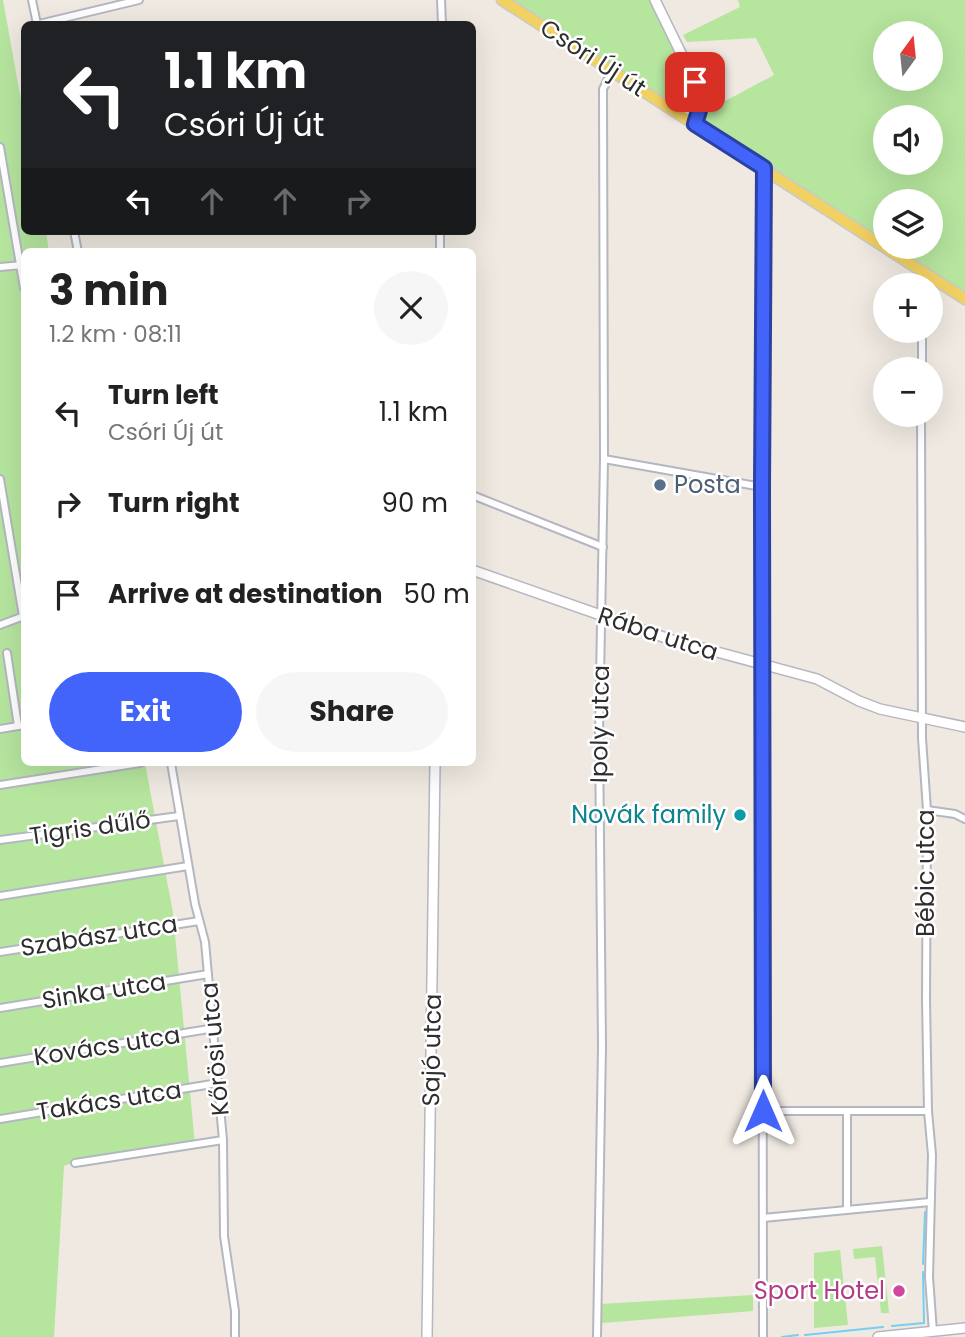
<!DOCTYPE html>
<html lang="en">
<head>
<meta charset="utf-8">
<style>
  :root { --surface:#fff; --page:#f6f6f6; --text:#222; --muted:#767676; --accent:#4264fb }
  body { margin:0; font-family:Poppins,sans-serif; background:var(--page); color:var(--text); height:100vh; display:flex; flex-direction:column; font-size:26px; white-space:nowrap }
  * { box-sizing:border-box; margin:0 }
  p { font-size:23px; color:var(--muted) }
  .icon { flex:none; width:38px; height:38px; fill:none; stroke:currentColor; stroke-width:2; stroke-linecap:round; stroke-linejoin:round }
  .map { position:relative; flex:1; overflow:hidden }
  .side { position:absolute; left:21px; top:248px; width:455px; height:518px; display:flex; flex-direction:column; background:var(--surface); border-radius:10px; box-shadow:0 7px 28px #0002 }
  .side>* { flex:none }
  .banner { position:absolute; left:21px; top:21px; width:455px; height:214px; border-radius:10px; box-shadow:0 7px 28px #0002; background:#202124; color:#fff; overflow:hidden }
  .needle { width:46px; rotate:15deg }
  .fabs { position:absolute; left:873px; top:21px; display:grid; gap:14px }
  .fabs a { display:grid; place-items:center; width:70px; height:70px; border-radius:50%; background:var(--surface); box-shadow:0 7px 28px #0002; font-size:35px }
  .pin { position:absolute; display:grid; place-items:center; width:60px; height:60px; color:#fff; margin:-30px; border-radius:14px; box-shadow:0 4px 10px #0006 }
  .me { position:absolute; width:77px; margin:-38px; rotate:0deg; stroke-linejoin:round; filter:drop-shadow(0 0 5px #0008) }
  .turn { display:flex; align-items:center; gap:24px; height:147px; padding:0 28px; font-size:32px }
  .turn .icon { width:91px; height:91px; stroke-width:2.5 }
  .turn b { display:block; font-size:49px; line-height:60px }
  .lanes { display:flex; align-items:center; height:66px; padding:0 28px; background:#0003; justify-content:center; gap:35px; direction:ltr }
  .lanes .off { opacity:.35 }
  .round { display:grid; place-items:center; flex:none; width:74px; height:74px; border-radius:37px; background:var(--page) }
  .head { display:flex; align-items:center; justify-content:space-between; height:119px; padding:0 28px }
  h1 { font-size:42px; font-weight:700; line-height:52px }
  .button { display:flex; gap:14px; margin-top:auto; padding:14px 28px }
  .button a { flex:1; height:80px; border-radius:42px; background:var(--accent); color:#fff; font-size:28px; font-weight:700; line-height:80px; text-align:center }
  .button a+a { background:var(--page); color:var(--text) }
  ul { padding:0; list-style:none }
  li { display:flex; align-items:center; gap:21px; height:91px; padding:0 28px }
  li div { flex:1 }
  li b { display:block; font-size:26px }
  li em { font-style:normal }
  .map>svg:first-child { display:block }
</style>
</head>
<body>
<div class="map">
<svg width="965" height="1337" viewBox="0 0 965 1337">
  <rect width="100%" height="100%" fill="#efe9e1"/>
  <g fill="#b6e59e" fill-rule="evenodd">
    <path d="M0,0H3L24,117V231H46L49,252H24V763H145L173,913L195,1145L75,1162L64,1166L54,1337H0Z"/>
    <path d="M502,0H655L698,92L685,118Z"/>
    <path d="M738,0H965V299L695,124L716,106L774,75L756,38L687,42L683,35L740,7ZM886,33H931V79H886ZM886,117H931V163H886ZM886,201H931V247H886Z"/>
    <path d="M882,1246L889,1313H881L875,1257L854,1259L853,1249Z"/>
    <path d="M840,1250L848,1325L814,1328V1253Z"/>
    <path d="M753,1295V1311L602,1323L601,1304Z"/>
  </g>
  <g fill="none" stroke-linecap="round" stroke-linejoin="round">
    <g stroke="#75cff0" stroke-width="2">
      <path d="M923,1264L925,1212"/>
      <path d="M892,1326L924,1323L923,1272"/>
      <path d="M805,1335L883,1327"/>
      <path d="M782,1337L798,1335"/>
    </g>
    <defs>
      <g id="street">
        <path d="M32,0L37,24"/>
        <path d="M441,0L442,24"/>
        <path d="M39,24L139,0"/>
        <path d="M0,147L24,288"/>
        <path d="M74,231L78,252"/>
        <path d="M440,252V231"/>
        <path d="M0,267L23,265"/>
        <path d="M922,285L923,271"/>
        <path d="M922,369V331"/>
        <path d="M921,415L922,738L927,810L926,1000L928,1111L932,1155L929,1277L933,1332"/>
        <path d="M604,459L762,487"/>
        <path d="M0,479L23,616"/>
        <path d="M472,495L603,547"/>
        <path d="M0,625L24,616"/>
        <path d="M7,653L18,726"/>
        <path d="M0,729L24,725"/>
        <path d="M171,763L195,904L205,942L223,1140L224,1236L235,1311V1337"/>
        <path d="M0,785L140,763"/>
        <path d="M927,810L955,814L965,819"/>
        <path d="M0,840L179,816"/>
        <path d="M0,896L188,866"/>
        <path d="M0,952L199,921"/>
        <path d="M0,1008L208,974"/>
        <path d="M0,1063L215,1028"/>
        <path d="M763,1111H928"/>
        <path d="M847,1111V1210"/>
        <path d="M0,1119L218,1083"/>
        <path d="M75,1163L223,1140"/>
        <path d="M763,1218L930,1202"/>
        <path d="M597,1337L602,1047L599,735L604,459L603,89L612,71"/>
        <path d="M763,1337L762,487L764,168"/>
      </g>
      <g id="secondary">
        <path d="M655,0L698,88L701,104L695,124"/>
        <path d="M685,118L698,94"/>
        <path d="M472,570L669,639L817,679L859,701L880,709L965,727"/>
        <path d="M427,1337L435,763"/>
        <path d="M878,1337L965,1328"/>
      </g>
      <path id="primary" d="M502,0L965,299"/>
    </defs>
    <use href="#street" stroke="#b4b7c1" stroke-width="10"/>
    <use href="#secondary" stroke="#b4b7c1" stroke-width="12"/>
    <use href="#primary" stroke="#c9c9c9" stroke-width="13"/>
    <use href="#street" stroke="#fff" stroke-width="6"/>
    <use href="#secondary" stroke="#fff" stroke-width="9"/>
    <use href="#primary" stroke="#f2d163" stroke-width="10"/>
  </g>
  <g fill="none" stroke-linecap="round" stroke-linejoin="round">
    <defs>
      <path id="route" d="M695,82L701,104L695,124L764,168L762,487L763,1111"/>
    </defs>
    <use href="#route" stroke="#2b41a3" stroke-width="18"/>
    <use href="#route" stroke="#4264fb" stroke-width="12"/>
  </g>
  <circle fill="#5c6f8a" stroke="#fff" stroke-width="2.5" cx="660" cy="485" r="7"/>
  <circle fill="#0f9aa8" stroke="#fff" stroke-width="2.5" cx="740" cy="815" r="7"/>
  <circle fill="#d1479c" stroke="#fff" stroke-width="2.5" cx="899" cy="1291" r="7"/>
  <g text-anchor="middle" stroke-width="5" stroke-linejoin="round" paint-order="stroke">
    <g font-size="24" fill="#2e2e2e" stroke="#fff">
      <text transform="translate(593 58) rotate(33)" y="8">Csóri Új út</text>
      <text transform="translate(658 634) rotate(18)" y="8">Rába utca</text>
      <text transform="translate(600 724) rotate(-89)" y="8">Ipoly utca</text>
      <text transform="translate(90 828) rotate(-8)" y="8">Tigris dűlő</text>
      <text transform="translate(926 873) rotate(-90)" y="8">Bébic utca</text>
      <text transform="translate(99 936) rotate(-9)" y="8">Szabász utca</text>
      <text transform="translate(104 991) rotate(-9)" y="8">Sinka utca</text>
      <text transform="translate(107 1046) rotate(-9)" y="8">Kovács utca</text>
      <text transform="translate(215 1049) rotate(-95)" y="8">Kőrösi utca</text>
      <text transform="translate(432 1050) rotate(-89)" y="8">Sajó utca</text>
      <text transform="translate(109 1101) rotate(-9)" y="8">Takács utca</text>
    </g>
    <g font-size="24" fill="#4e5e75" stroke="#fff" text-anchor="start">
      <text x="674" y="493">Posta</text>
    </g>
    <g font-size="24" fill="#0d838f" stroke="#fff" text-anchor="end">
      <text x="726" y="823">Novák family</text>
    </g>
    <g font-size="24" fill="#b23c85" stroke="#fff" text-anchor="end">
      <text x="885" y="1299">Sport Hotel</text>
    </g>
  </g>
</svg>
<div class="fabs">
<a><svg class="needle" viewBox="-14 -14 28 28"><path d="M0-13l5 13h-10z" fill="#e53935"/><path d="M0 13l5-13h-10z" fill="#767676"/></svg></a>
<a><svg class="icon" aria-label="sound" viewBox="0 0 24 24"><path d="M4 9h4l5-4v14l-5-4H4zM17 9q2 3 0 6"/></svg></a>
<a><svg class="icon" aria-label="layers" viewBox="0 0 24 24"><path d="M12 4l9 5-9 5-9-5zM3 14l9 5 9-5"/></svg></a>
<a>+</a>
<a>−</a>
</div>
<div class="pin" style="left:695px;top:82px;background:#d93025"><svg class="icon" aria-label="arrive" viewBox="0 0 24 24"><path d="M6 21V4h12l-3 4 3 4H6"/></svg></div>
<svg class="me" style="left:763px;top:1111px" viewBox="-20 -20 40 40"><path d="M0-17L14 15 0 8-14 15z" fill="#4264fb" stroke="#fff" stroke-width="4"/></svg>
<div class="banner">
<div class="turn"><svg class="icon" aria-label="left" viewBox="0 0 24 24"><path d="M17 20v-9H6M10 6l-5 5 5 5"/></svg><div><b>1.1 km</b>Csóri Új út</div></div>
<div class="lanes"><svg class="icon" aria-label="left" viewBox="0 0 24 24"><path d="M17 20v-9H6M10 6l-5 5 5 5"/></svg><svg class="icon off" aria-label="ahead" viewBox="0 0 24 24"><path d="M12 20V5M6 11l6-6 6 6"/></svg><svg class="icon off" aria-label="ahead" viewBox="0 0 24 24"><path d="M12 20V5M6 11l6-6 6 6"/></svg><svg class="icon off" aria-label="right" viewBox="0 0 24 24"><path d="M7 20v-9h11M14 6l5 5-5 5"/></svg></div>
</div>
<section class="side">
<div class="head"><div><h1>3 min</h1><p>1.2 km · 08:11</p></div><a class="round"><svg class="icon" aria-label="close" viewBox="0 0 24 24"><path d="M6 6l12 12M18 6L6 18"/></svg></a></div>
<ul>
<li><svg class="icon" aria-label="left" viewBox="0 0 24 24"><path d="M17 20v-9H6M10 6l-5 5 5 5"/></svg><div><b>Turn left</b><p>Csóri Új út</p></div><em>1.1 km</em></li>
<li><svg class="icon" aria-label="right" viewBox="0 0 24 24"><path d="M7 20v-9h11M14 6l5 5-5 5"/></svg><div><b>Turn right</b></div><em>90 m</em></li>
<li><svg class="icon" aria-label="arrive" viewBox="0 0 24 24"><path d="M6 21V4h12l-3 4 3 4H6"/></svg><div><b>Arrive at destination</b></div><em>50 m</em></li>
</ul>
<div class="button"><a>Exit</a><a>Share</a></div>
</section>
</div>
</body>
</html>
